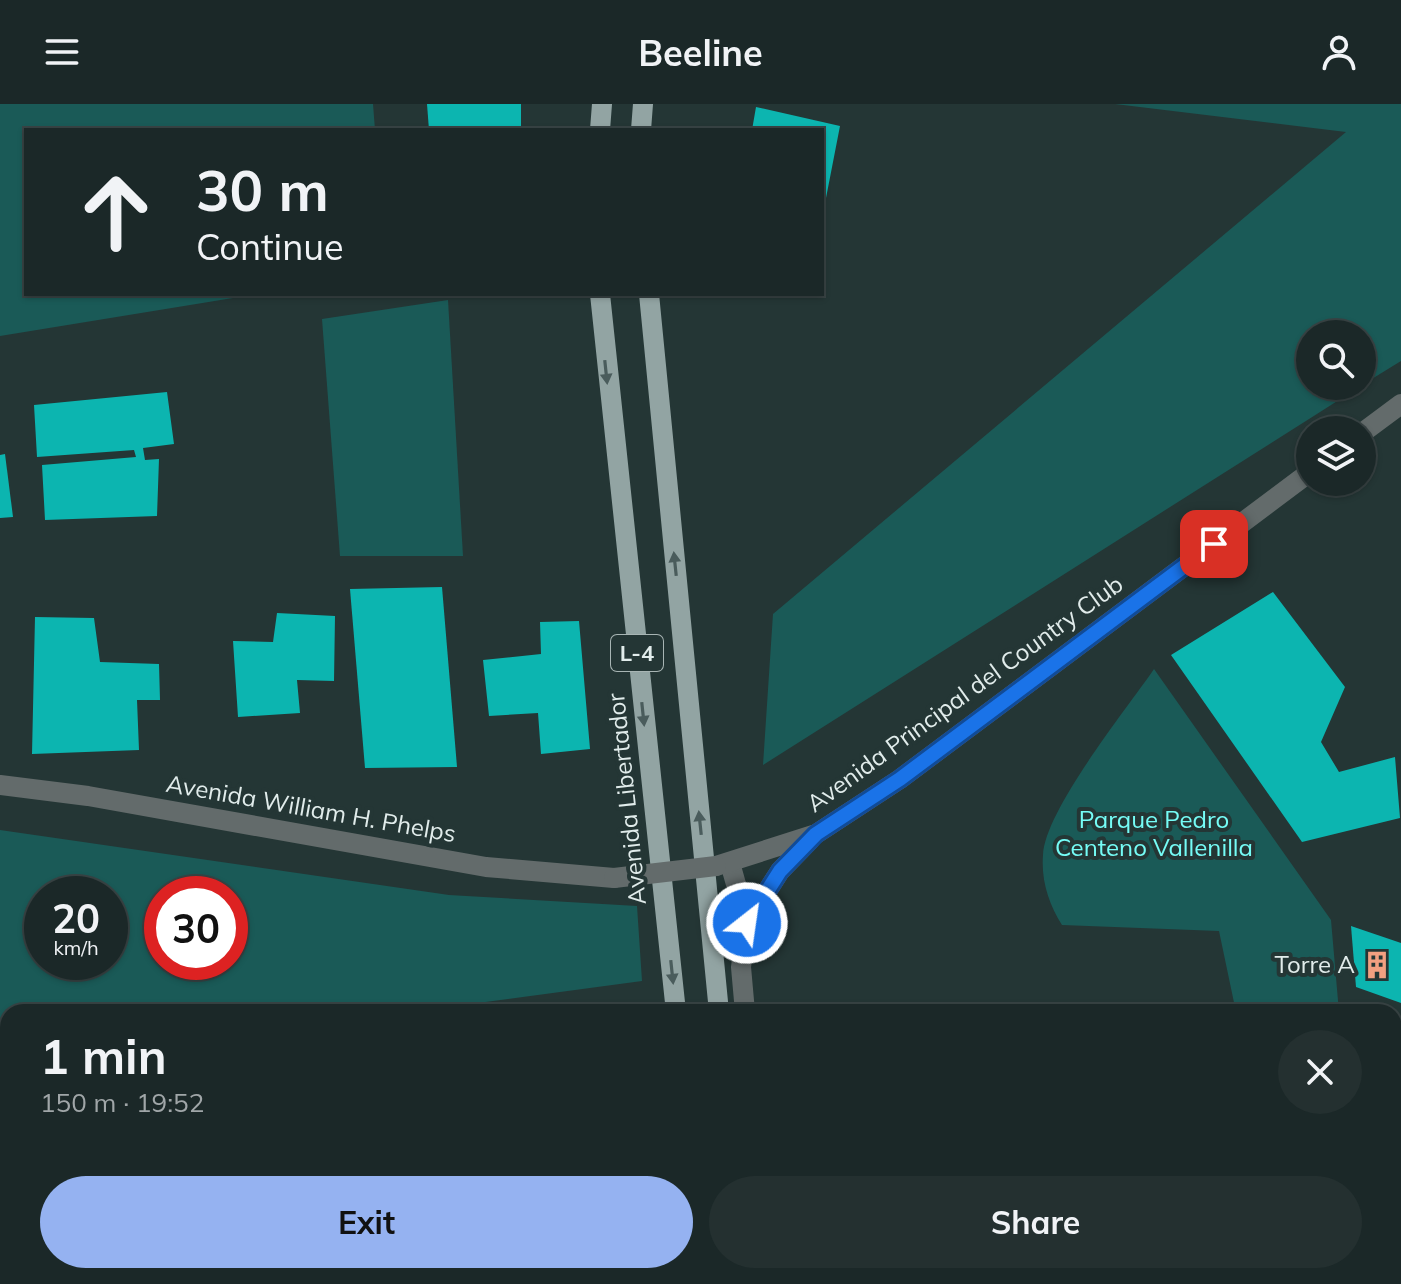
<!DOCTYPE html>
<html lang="en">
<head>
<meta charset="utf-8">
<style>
  :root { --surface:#1b2828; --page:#243030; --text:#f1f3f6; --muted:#a0a6a8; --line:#394445; --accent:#95b2f1 }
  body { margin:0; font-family:Mulish,sans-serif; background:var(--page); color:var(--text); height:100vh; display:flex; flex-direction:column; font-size:30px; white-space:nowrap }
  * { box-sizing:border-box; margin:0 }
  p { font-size:26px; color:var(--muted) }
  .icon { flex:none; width:44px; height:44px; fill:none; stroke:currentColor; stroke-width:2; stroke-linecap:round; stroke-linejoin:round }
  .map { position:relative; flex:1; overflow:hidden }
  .drawer { position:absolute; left:0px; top:900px; width:1402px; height:280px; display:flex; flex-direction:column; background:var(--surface); border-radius:24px 24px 0 0; box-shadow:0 2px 6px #0004,0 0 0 2px var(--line) }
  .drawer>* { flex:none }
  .top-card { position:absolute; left:24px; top:24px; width:800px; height:168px; border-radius:0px; box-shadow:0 2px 6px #0004,0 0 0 2px var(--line); background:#1b2828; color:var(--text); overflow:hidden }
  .tools { position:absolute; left:1296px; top:216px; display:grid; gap:16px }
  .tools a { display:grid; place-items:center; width:80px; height:80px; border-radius:50%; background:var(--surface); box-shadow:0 2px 6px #0004,0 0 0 2px var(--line); font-size:40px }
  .speed { position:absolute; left:24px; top:772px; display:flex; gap:16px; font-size:40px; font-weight:700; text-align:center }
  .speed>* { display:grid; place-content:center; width:104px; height:104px; border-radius:50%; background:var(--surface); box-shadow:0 2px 6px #0004,0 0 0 2px var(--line); line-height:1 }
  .speed small { font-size:20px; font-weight:400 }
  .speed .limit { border:12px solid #d22; background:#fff; color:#111 }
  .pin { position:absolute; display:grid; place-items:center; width:68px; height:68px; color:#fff; margin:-34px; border-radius:16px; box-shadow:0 4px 12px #0006 }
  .me { position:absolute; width:88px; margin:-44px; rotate:30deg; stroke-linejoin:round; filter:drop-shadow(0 0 6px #0008) }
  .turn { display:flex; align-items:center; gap:28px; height:168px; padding:0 40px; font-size:36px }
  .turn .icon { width:104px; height:104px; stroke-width:2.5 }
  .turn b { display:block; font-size:56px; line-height:68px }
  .round { display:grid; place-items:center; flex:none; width:84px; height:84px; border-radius:42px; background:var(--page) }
  .overview { display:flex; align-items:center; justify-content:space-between; height:136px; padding:0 40px }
  h1 { font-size:48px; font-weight:700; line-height:60px }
  .action { display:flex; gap:16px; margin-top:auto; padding:16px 40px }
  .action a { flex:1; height:92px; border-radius:48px; background:var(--accent); color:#111; font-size:32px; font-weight:700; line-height:92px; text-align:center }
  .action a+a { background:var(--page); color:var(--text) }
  header { display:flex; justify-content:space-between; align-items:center; height:104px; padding:0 40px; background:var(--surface); font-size:36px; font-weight:700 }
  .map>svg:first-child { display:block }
</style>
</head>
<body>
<header><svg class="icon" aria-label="menu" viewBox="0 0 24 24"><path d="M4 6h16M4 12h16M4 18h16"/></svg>Beeline<svg class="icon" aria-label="person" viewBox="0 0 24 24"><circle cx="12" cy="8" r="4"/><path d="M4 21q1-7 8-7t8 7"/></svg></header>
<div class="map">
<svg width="1401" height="1180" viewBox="0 0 1401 1180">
  <rect width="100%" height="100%" fill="#243635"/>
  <g fill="#1a5a57" fill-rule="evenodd">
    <path d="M0,0H373L375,26H26V190H257L0,232Z"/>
    <path d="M1115,0H1401V257L1362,281V230H1310V282H1361L763,661L773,510L1346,28Z"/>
    <path d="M448,196L463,452H340L322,215Z"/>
    <path d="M1154,565L1331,816L1339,908H1236L1219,827L1062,821C1049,800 1041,777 1043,751C1045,706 1126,606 1154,565Z"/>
    <path d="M0,726L449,791L637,802L642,877L410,908H8V958L0,959ZM110,790V858H42V790ZM230,790V858H162V790Z"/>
  </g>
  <g fill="#0cb5b0">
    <path d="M427,0H521V26H429Z"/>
    <path d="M756,3L840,22L826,94L822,93V26H752Z"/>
    <path d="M167,288L174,340L143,344L145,356L159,355L157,412L45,416L42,361L136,353L134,346L37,353L34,301Z"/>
    <path d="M5,350L13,413L0,414V351Z"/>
    <path d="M442,483L457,663L365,664L350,485Z"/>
    <path d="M1273,488L1345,583L1321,638L1339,668L1395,653L1400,714L1302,738L1171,551Z"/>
    <path d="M277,509L335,512L334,577L297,576L300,609L238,613L233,537L273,538Z"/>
    <path d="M35,513L94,514L100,558L159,560L160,596H137L139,646L32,650Z"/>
    <path d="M579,517L590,645L541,650L538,609L489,612L483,556L541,550L540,518Z"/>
    <path d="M1351,822L1401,839V899L1356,883Z"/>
  </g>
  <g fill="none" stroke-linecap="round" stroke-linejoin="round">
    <g stroke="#636b6b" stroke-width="20">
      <path d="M1362,329L1401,300"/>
      <path d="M0,681L88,692L486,763L614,774"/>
      <path d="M730,759L747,819L741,863L745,908"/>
      <path d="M716,762L816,730L900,675L1310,368"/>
      <path d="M747,819L780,767L810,736"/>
      <path d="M0,978L8,977"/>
      <path d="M649,1172L651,1180"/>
      <path d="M772,1172L773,1180"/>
    </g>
    <g stroke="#7e8b8a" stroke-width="20">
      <path d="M1394,1090L1401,1089"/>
      <path d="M854,1180L872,1172"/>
      <path d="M1091,1180L1097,1172"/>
    </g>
    <g stroke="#92a4a3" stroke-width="20">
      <path d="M600,26L602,0"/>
      <path d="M641,26L643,0"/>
      <path d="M600,190L676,908"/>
      <path d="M649,190L719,908"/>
      <path d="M703,1172L704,1180"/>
      <path d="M742,1172L743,1180"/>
    </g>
    <path stroke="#636b6b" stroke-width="20" d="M614,774L716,762"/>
  </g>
  <defs><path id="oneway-solid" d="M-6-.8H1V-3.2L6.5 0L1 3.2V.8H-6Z" transform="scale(2)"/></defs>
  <g fill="#4a5c5c">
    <use href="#oneway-solid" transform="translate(606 268) rotate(84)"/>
    <use href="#oneway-solid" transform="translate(675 460) rotate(-96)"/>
    <use href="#oneway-solid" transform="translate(643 610) rotate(84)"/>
    <use href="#oneway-solid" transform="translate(700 719) rotate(-96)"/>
    <use href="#oneway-solid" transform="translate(672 868) rotate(84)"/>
  </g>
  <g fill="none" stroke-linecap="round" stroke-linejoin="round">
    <defs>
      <path id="route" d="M747,819L780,767L816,730L900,675L1214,440"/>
    </defs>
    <use href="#route" stroke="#114b97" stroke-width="20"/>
    <use href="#route" stroke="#1a73e8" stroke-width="14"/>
  </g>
  <defs>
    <symbol id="building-bare" viewBox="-9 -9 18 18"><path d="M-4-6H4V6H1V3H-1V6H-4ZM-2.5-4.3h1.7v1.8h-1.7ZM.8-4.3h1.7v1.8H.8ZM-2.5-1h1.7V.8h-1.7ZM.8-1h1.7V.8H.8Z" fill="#f2a081" stroke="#243635" stroke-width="2.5" paint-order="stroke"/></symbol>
  </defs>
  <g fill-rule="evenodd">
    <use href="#building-bare" x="1357" y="841" width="40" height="40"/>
  </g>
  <g text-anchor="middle" stroke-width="8" stroke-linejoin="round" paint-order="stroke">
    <rect fill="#243635" stroke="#a8b5b4" stroke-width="2" x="611" y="531" width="52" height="36" rx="6"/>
    <g font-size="22" font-weight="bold" fill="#e1eceb">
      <text x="637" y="557">L-4</text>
    </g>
    <g font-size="24" fill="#e1eceb" stroke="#243635">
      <text transform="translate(965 590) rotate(-36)" y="8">Avenida Principal del Country Club</text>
      <text transform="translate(627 695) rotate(-96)" y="8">Avenida Libertador</text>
      <text transform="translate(311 705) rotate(10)" y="8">Avenida William H. Phelps</text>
    </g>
    <g font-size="24" fill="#75fcf6" stroke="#243635">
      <text x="1154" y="724">Parque Pedro<tspan x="1154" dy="28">Centeno Vallenilla</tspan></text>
    </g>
    <g font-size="24" fill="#e1eceb" stroke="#243635" text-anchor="end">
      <text x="1355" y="869">Torre A</text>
    </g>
  </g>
</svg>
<div class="tools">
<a><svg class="icon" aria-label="search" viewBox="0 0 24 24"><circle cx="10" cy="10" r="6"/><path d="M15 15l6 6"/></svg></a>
<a><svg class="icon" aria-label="layers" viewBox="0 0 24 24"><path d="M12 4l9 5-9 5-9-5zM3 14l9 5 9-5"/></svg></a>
</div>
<div class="speed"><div>20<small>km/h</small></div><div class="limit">30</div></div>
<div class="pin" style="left:1214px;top:440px;background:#d93025"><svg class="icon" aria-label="arrive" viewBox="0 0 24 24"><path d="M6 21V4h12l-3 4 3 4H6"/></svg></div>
<svg class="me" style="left:747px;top:819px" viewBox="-20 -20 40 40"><circle r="17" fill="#1a73e8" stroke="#fff" stroke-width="3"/><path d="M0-11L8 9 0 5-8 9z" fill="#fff"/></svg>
<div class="top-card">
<div class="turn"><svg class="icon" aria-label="ahead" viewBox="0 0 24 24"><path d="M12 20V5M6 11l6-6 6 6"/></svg><div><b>30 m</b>Continue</div></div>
</div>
<section class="drawer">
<div class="overview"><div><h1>1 min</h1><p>150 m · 19:52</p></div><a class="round"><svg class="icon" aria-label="close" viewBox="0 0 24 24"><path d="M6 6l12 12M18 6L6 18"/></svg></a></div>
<div class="action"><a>Exit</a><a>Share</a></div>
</section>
</div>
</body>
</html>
